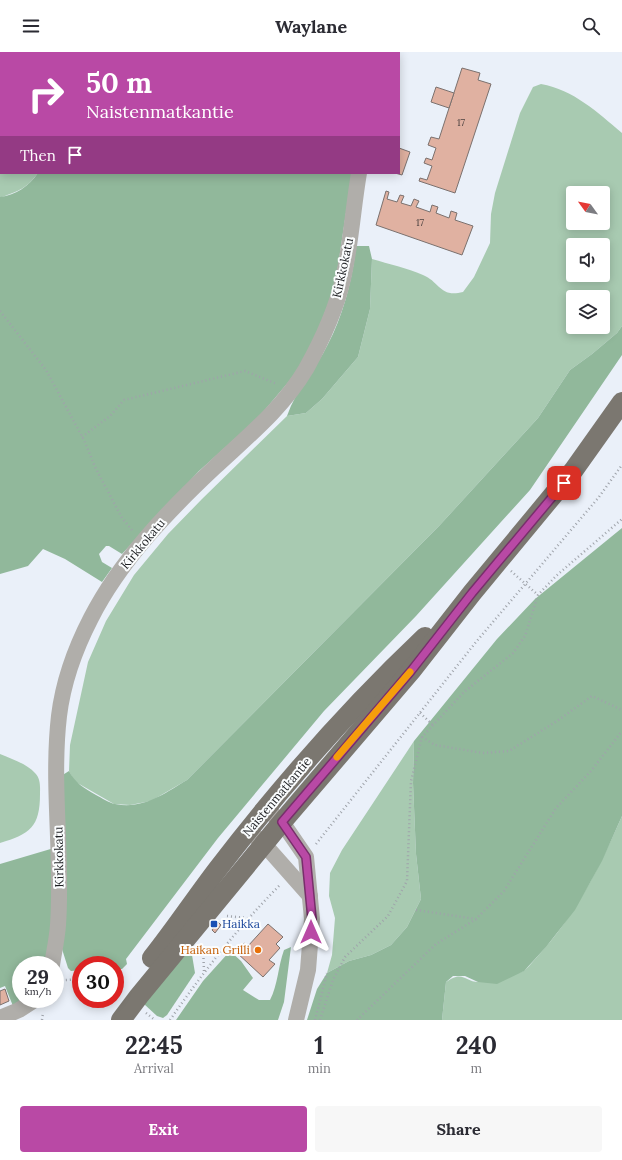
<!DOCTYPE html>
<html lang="en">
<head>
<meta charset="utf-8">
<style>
  :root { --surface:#fff; --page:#f7f7f7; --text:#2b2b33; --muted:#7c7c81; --accent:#b949a5 }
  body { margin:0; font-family:Lora,serif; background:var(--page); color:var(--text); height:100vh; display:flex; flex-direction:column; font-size:15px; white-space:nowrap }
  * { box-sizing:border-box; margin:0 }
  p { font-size:13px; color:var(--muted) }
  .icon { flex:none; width:22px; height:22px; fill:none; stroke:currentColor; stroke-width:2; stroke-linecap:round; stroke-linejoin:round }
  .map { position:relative; height:968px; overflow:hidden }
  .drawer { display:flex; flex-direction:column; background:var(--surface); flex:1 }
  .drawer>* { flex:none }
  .hud { position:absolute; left:0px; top:0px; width:400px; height:122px; box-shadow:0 2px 10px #0003; background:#b949a5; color:#fff; overflow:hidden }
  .needle { width:26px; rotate:303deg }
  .buttons { position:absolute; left:566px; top:134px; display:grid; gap:8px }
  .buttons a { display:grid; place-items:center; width:44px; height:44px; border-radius:4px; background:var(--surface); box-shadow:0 2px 10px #0003; font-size:20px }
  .speed { position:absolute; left:12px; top:904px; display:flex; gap:8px; font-size:20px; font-weight:700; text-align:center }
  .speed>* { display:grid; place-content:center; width:52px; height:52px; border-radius:50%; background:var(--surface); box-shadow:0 2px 10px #0003; line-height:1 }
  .speed small { font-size:10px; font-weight:400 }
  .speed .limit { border:6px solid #d22; background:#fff; color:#111 }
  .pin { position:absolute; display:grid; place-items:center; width:34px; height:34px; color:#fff; margin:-17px; border-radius:8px; box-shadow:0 2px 6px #0006 }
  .me { position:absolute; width:44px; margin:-22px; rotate:0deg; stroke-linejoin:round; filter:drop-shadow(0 0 3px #0008) }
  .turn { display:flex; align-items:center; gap:14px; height:84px; padding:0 20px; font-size:18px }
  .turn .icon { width:52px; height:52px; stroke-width:2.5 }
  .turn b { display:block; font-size:28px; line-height:34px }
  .then { display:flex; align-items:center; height:38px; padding:0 20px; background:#0003; gap:8px; font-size:15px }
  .eta { display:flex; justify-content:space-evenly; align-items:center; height:68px; text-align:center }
  .eta b { font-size:24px; font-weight:700; line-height:28px }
  .button { display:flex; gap:8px; margin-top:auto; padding:8px 20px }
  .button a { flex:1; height:46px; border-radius:4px; background:var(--accent); color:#fff; font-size:16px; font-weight:700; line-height:46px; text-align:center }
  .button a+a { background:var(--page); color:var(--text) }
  header { display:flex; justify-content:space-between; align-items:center; height:52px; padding:0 20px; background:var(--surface); font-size:18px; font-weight:700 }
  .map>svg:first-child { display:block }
</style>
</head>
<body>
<header><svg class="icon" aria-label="menu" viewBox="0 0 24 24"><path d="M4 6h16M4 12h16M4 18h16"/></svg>Waylane<svg class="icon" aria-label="search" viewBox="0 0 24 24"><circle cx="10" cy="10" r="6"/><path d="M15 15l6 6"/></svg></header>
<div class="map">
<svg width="622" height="968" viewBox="0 0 622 968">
  <rect width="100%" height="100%" fill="#eaf0f9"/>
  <g fill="#a8cab1" fill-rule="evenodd">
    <path d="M0,0L62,1H1V121H38C27,136 19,139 2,145H0Z"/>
    <path d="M541,32C574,38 597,60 622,81V274L617,281L592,302L570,318L538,366L439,474L187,728L151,749L130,753L114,752L74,729L69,719L70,693L88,610L106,569L134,523L168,482L202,447L287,364L306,361L322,347L358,305L370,257L372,207C389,212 407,216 423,223C440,230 440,246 463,240L474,225L490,191L491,162L495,141L520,61L533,35ZM573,141H603V171H573ZM573,193H603V223H573ZM573,245H603V275H573Z"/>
    <path d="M414,689L413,731L416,802L421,847L407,875L391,893L371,903L349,909L327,921L332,903L335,866L329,844L330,821L342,798Z"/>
    <path d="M0,702C12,707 27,712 35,721C41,727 40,735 40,742C40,775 30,782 0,791Z"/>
    <path d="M622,764V968H442L446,930C464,917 465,931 480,930C493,929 509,923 521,920C527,918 532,910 537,905C576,863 599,816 622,764Z"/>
  </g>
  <g fill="#91b89b">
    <path d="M38,121H352L335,234L317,281L302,314L258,366L199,419L122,502L109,494H106L99,502L102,510L112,516L102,530L65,507L43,497L28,514L0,522V145C16,143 29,134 38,121Z"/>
    <path d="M356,194H369L372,207L370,257L358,305L322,347L306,361L287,364C296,337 316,317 328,292C343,264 353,225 356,194Z"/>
    <path d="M622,274V303L530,438L416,564L324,659L218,786L126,907L127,912L122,917H115V913H81V918L71,919L68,916L62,897L61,724L69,719C75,731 84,736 96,743C102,746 109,751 115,752C143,758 165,741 187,728L439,474L538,366L570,318L592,302L617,281Z"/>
    <path d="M622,476V764L602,809L575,858L546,895L524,919L497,932L478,930L465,924H453L446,930L442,968H307L317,937L327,921L349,909L371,903L391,893L407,875L421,847L416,802L413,731L414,689L497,587L535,547Z"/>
    <path d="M54,796L52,868L46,908L44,913H21V947H26L13,954L5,934L0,936V812Z"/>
    <path d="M291,895L284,950L278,968H176L203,929L230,899L241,909L253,926L243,938L259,948H270C278,933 278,914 284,898Z"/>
    <path d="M191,897L195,921L167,963L163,966L157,964L144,952L154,937Z"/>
  </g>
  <g fill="#e0b1a1" stroke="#7b716e">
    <path d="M276,0H353L356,1H279Z"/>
    <path d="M462,16L480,21L478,28L491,32L455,141L419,129L420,126L427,128L432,114L424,111L426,106L432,108L436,96L428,93L431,85L439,87Z"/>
    <path d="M436,35L454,41L449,56L431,50Z"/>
    <path d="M399,96L410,100L402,123L395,121H399Z"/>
    <path d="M386,139L389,140L387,147L397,150L400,143L404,144L401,151L411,154L414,147L419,149L416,155L430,160L432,153L438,155L436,161L449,166L451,159L457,161L455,168L473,174L462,203L376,173Z"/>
    <path d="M218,870L221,873L215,881L212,878Z"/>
    <path d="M268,872L283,885L276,892L280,896L269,908L275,912L263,925L236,900L244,891L248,894Z"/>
    <path d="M5,937L9,949L0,953V939Z"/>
  </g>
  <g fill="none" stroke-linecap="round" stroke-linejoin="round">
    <g stroke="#9fa3aa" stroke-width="2.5" stroke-dasharray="1 3" stroke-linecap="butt">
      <path d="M0,259L46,318L84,388L96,417L122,466L132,478"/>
      <path d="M82,385L110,364L124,348L245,319L277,332"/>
      <path d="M511,519L538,543"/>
      <path d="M420,661L433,673"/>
      <path d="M422,685L435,693L483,701L509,699L557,669L592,644L622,658"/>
      <path d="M316,792L476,590L599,445L622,413"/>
      <path d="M416,858L476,867L504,839L556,756L591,719L622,679"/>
      <path d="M227,864L247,866"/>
      <path d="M203,894L204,919"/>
      <path d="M55,933L65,928L81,927"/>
      <path d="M146,961L155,968"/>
      <path d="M42,968L43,961"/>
      <path d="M170,968C204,919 239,874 281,832"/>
      <path d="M315,968L327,921"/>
      <path d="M320,968L333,928L345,905L388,864L407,829L411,729L422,685L464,640L513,601L525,584L538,543L556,524L622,467"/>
      <path d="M357,968L436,892L476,867"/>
    </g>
    <g stroke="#b0aeaa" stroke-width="16">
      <path d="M144,0L147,1"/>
      <path d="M379,1V0"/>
      <path d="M266,757L282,770L306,805L312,867L308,918L296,968"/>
      <path d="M249,779L264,792L310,844"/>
      <path d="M52,913C54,900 57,887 58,873C63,804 51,733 59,664C63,631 76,595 91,566C120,509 168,459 215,415C247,385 283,356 306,317C321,290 336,258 343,227C351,192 353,156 359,121"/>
      <path d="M0,966L19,958L36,947"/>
    </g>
    <g stroke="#7b7770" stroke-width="20">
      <path d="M152,906C175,877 195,847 217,818C279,737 351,655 425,585"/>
      <path d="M121,968L139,944L282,770L411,619L472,541L573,419L622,350"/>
    </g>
  </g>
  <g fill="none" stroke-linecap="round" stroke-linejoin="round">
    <defs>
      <path id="route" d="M311,880L312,867L306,805L282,770L411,619L472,541L564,431"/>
    </defs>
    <use href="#route" stroke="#782f6b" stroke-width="10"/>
    <use href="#route" stroke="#b949a5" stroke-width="7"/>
    <path stroke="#f59e0b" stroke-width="7" d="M337,705L410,620"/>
  </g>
  <rect fill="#1a4fb4" stroke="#fbfdfe" stroke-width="1.5" x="210" y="868" width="8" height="8" rx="2"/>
  <circle fill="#e8710a" stroke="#fbfdfe" stroke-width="1.5" cx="258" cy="898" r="4"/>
  <g text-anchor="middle" stroke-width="4" stroke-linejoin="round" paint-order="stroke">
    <g font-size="10" fill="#4d4341">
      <text x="461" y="74">17</text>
      <text x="420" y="174">17</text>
    </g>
    <g font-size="12" fill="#1c1e21" stroke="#fbfdfe">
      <text transform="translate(343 216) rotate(-78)" y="4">Kirkkokatu</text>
      <text transform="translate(143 492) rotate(-50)" y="4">Kirkkokatu</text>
      <text transform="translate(277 745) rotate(-50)" y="4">Naistenmatkantie</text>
      <text transform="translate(59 805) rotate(-91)" y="4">Kirkkokatu</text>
    </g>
    <g font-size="12" fill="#164399" stroke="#fbfdfe" text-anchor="start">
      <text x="222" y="876">Haikka</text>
    </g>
    <g font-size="12" fill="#c56008" stroke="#fbfdfe" text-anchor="end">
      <text x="250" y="902">Haikan Grilli</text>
    </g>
  </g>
</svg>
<div class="buttons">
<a><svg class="needle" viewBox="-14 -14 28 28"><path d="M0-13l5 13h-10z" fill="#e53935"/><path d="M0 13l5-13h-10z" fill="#7c7c81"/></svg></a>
<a><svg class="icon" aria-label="sound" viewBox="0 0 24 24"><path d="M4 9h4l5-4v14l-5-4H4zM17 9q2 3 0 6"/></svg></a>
<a><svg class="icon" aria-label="layers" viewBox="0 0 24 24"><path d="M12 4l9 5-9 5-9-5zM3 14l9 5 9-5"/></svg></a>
</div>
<div class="speed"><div>29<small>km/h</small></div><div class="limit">30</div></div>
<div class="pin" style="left:564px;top:431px;background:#d93025"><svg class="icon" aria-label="arrive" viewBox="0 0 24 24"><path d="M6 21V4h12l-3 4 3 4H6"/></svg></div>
<svg class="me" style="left:311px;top:880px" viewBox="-20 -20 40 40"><path d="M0-17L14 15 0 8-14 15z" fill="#b949a5" stroke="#fff" stroke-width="4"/></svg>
<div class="hud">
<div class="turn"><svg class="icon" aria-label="right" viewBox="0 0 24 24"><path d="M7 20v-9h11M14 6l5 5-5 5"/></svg><div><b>50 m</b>Naistenmatkantie</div></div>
<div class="then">Then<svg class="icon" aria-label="arrive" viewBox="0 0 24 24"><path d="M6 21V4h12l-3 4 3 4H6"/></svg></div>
</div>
</div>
<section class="drawer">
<div class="eta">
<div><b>22:45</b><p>Arrival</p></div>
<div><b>1</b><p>min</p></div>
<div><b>240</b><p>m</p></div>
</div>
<div class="button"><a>Exit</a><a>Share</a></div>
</section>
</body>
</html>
